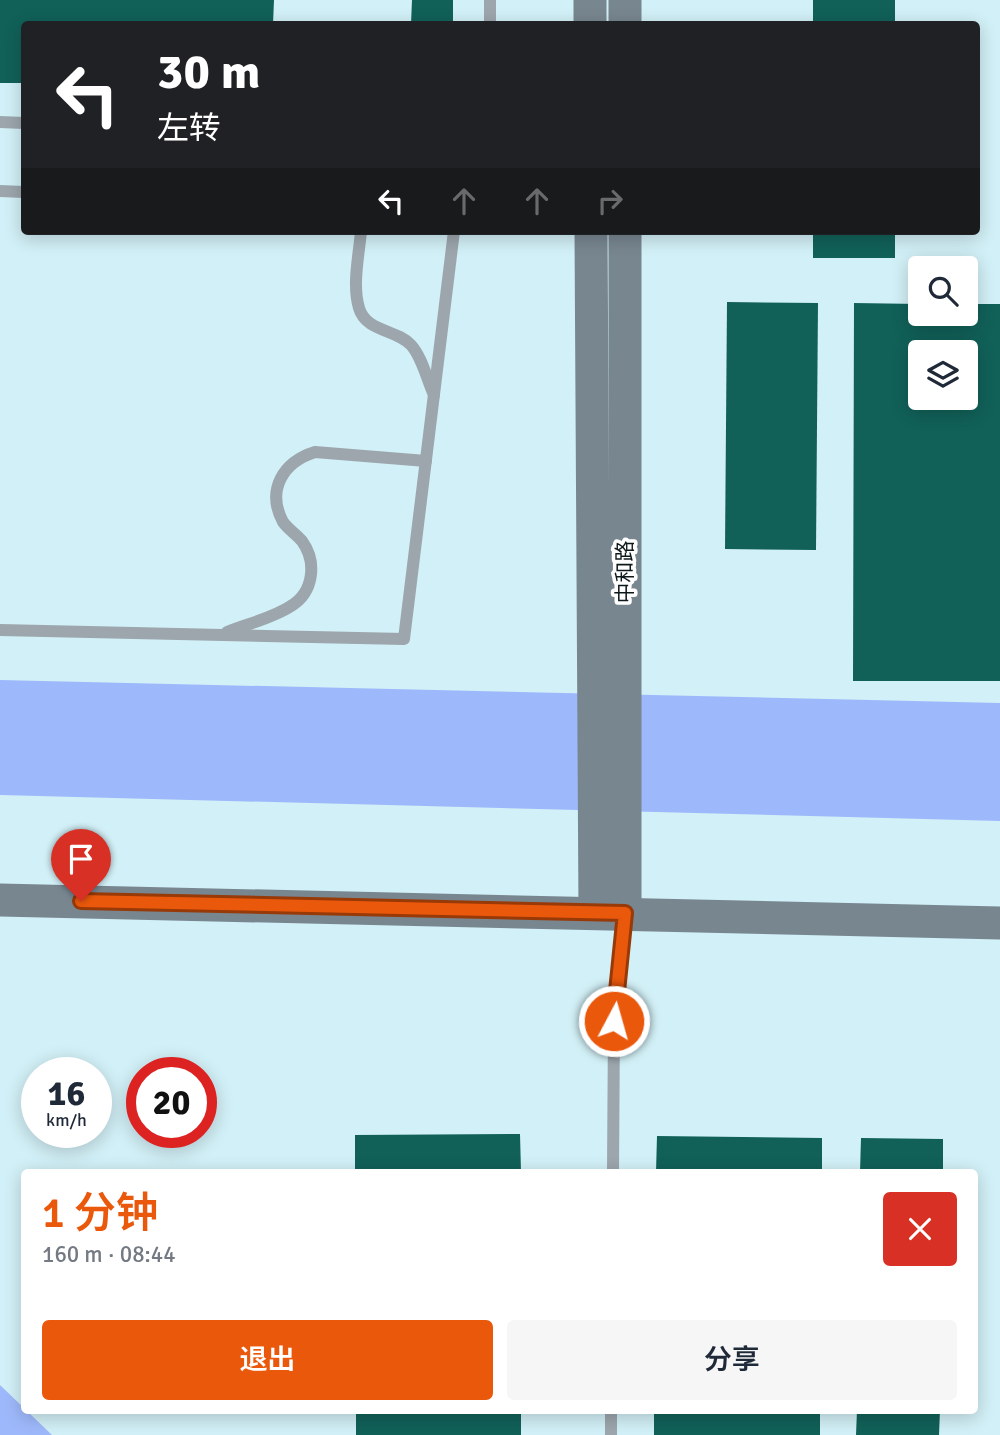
<!DOCTYPE html>
<html lang="zh">
<head>
<meta charset="utf-8">
<style>
  :root { --surface:#fff; --page:#f6f6f7; --text:#1f2937; --muted:#747a83; --accent:#ea580c }
  body { margin:0; font-family:Signika,"Noto Sans SC",sans-serif; background:var(--page); color:var(--text); height:100vh; display:flex; flex-direction:column; font-size:26px; white-space:nowrap }
  * { box-sizing:border-box; margin:0 }
  p { font-size:23px; color:var(--muted) }
  .icon { flex:none; width:38px; height:38px; fill:none; stroke:currentColor; stroke-width:2; stroke-linecap:round; stroke-linejoin:round }
  .map { position:relative; flex:1; overflow:hidden }
  .details { position:absolute; left:21px; top:1169px; width:957px; height:245px; display:flex; flex-direction:column; background:var(--surface); border-radius:7px; box-shadow:0 4px 18px #0003 }
  .details>* { flex:none }
  .top-card { position:absolute; left:21px; top:21px; width:959px; height:214px; border-radius:7px; box-shadow:0 4px 18px #0003; background:#202124; color:#fff; overflow:hidden }
  .buttons { position:absolute; left:908px; top:256px; display:grid; gap:14px }
  .buttons a { display:grid; place-items:center; width:70px; height:70px; border-radius:7px; background:var(--surface); box-shadow:0 4px 18px #0003; font-size:35px }
  .speed { position:absolute; left:21px; top:1057px; display:flex; gap:14px; font-size:35px; font-weight:700; text-align:center }
  .speed>* { display:grid; place-content:center; width:91px; height:91px; border-radius:50%; background:var(--surface); box-shadow:0 4px 18px #0003; line-height:1 }
  .speed small { font-size:18px; font-weight:400 }
  .speed .limit { border:10px solid #d22; background:#fff; color:#111 }
  .pin { position:absolute; display:grid; place-items:center; width:60px; height:60px; color:#fff; margin:-72px -30px; border-radius:50% 50% 50% 0; rotate:-45deg; box-shadow:0 0 7px #0007 }
  .pin .icon { rotate:45deg }
  .me { position:absolute; width:77px; margin:-38px; rotate:6deg; stroke-linejoin:round; filter:drop-shadow(0 0 5px #0008) }
  .turn { display:flex; align-items:center; gap:24px; height:147px; padding:0 21px; font-size:32px }
  .turn .icon { width:91px; height:91px; stroke-width:2.5 }
  .turn b { display:block; font-size:49px; line-height:60px }
  .lanes { display:flex; align-items:center; height:66px; padding:0 21px; background:#0003; justify-content:center; gap:35px; direction:ltr }
  .lanes .off { opacity:.35 }
  .round { display:grid; place-items:center; flex:none; width:74px; height:74px; border-radius:7px; background:var(--page) }
  .summary { display:flex; align-items:center; justify-content:space-between; height:119px; padding:0 21px }
  h1 { font-size:42px; font-weight:600; line-height:52px; color:var(--accent) }
  .cta { display:flex; gap:14px; margin-top:auto; padding:14px 21px }
  .cta a { flex:1; height:80px; border-radius:7px; background:var(--accent); color:#fff; font-size:28px; font-weight:600; line-height:80px; text-align:center }
  .cta a+a { background:var(--page); color:var(--text) }
  .map>svg:first-child { display:block }
</style>
</head>
<body>
<div class="map">
<svg width="1000" height="1435" viewBox="0 0 1000 1435">
  <rect width="100%" height="100%" fill="#d2f0f7"/>
  <g fill="#9eb9fb">
    <path d="M0,680L1000,703V821L0,795Z"/>
    <path d="M0,1385L52,1435H0Z"/>
  </g>
  <g fill="#116159" fill-rule="evenodd">
    <path d="M0,0H274L273,24H24V83H0Z"/>
    <path d="M412,0H453V24H411Z"/>
    <rect x="813" y="0" width="82" height="24"/>
    <rect x="813" y="231" width="82" height="27"/>
    <path d="M727,302L818,303L816,550L725,549Z"/>
    <path d="M854,303L920,304V313H966V304H1000V681H853ZM920,352H966V397H920Z"/>
    <path d="M520,1134L521,1172H355V1135Z"/>
    <path d="M657,1136L822,1138V1172H656Z"/>
    <path d="M861,1138L943,1139V1172H860Z"/>
    <rect x="356" y="1410" width="165" height="25"/>
    <rect x="654" y="1410" width="166" height="25"/>
    <path d="M857,1410H940L939,1435H856Z"/>
  </g>
  <g fill="none" stroke-linecap="round" stroke-linejoin="round">
    <g stroke="#9da6ad" stroke-width="12">
      <path d="M490,24V0"/>
      <path d="M0,122L24,123"/>
      <path d="M0,191L24,192"/>
      <path d="M361,231C359,255 352,285 359,308C366,332 396,329 411,345C422,357 427,380 434,395"/>
      <path d="M0,630L404,639L454,231"/>
      <path d="M227,632C247,624 273,618 291,606C314,592 317,562 302,541C296,534 288,529 283,522C266,490 283,462 315,452L426,461"/>
      <path d="M613,1172L614,1021L625,914"/>
      <path d="M611,1435V1410"/>
    </g>
    <g stroke="#788690" stroke-width="33">
      <path d="M590,0V24"/>
      <path d="M625,24V0"/>
      <path d="M591,231L595,912"/>
      <path d="M0,900L1000,923"/>
      <path d="M625,913V231"/>
    </g>
  </g>
  <g fill="none" stroke-linecap="round" stroke-linejoin="round">
    <defs>
      <path id="route" d="M81,901L625,913L614,1021"/>
    </defs>
    <use href="#route" stroke="#983908" stroke-width="18"/>
    <use href="#route" stroke="#ea580c" stroke-width="12"/>
  </g>
  <g text-anchor="middle" stroke-width="7" stroke-linejoin="round" paint-order="stroke">
    <g font-size="21" fill="#0d181a" stroke="#fff">
      <text transform="translate(625 572) rotate(-90)" y="7">中和路</text>
    </g>
  </g>
</svg>
<div class="buttons">
<a><svg class="icon" aria-label="search" viewBox="0 0 24 24"><circle cx="10" cy="10" r="6"/><path d="M15 15l6 6"/></svg></a>
<a><svg class="icon" aria-label="layers" viewBox="0 0 24 24"><path d="M12 4l9 5-9 5-9-5zM3 14l9 5 9-5"/></svg></a>
</div>
<div class="speed"><div>16<small>km/h</small></div><div class="limit">20</div></div>
<div class="pin" style="left:81px;top:901px;background:#d93025"><svg class="icon" aria-label="arrive" viewBox="0 0 24 24"><path d="M6 21V4h12l-3 4 3 4H6"/></svg></div>
<svg class="me" style="left:614px;top:1021px" viewBox="-20 -20 40 40"><circle r="17" fill="#ea580c" stroke="#fff" stroke-width="3"/><path d="M0-11L8 9 0 5-8 9z" fill="#fff"/></svg>
<div class="top-card">
<div class="turn"><svg class="icon" aria-label="left" viewBox="0 0 24 24"><path d="M17 20v-9H6M10 6l-5 5 5 5"/></svg><div><b>30 m</b>左转</div></div>
<div class="lanes"><svg class="icon" aria-label="left" viewBox="0 0 24 24"><path d="M17 20v-9H6M10 6l-5 5 5 5"/></svg><svg class="icon off" aria-label="ahead" viewBox="0 0 24 24"><path d="M12 20V5M6 11l6-6 6 6"/></svg><svg class="icon off" aria-label="ahead" viewBox="0 0 24 24"><path d="M12 20V5M6 11l6-6 6 6"/></svg><svg class="icon off" aria-label="right" viewBox="0 0 24 24"><path d="M7 20v-9h11M14 6l5 5-5 5"/></svg></div>
</div>
<section class="details">
<div class="summary"><div><h1>1 分钟</h1><p>160 m · 08:44</p></div><a class="round" style="background:#d93025;color:#fff"><svg class="icon" aria-label="close" viewBox="0 0 24 24"><path d="M6 6l12 12M18 6L6 18"/></svg></a></div>
<div class="cta"><a>退出</a><a>分享</a></div>
</section>
</div>
</body>
</html>
